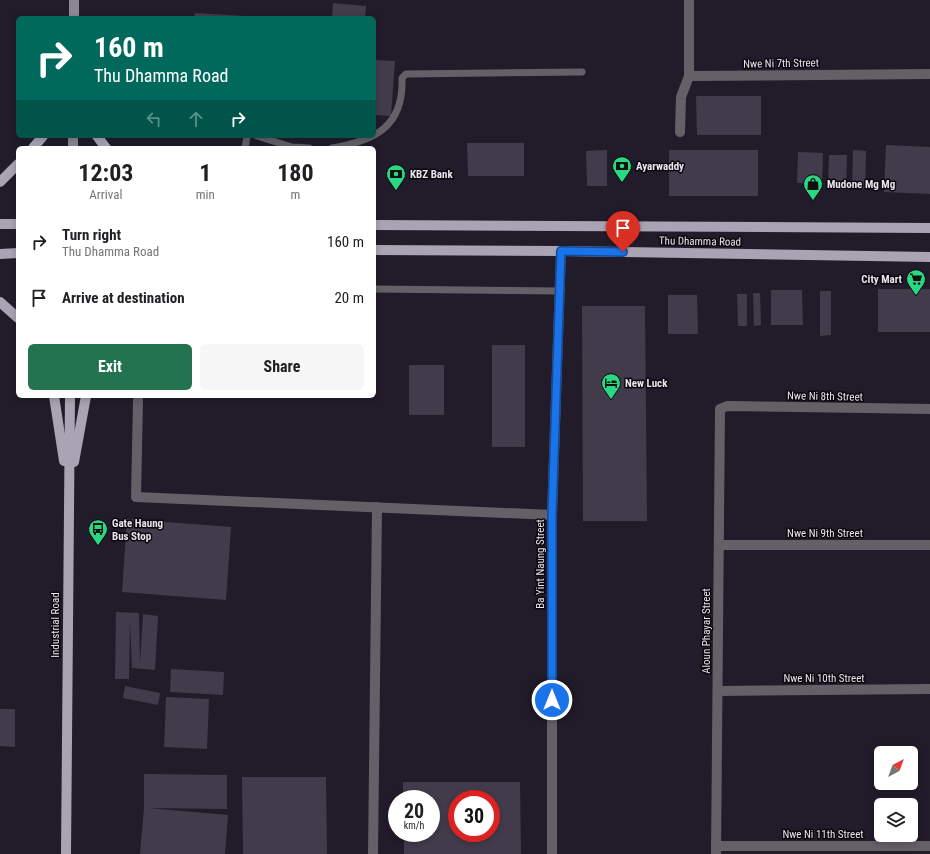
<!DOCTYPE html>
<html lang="en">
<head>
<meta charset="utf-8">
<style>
  :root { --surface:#fff; --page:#f6f6f6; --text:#202124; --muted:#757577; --accent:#24734f }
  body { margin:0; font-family:"Roboto Condensed",sans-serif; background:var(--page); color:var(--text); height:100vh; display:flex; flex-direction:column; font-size:15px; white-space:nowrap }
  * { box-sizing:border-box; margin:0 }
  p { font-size:13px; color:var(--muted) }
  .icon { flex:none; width:22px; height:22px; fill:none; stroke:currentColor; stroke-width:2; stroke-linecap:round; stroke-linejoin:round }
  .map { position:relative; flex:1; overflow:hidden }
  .drawer { position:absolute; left:16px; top:146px; width:360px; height:252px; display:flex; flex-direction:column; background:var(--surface); border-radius:6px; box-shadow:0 2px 6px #0003 }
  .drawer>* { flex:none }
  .banner { position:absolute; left:16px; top:16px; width:360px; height:122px; border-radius:6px; box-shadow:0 2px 6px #0003; background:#00695c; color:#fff; overflow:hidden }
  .needle { width:26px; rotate:41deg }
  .controls { position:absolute; left:874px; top:746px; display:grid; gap:8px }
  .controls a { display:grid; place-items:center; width:44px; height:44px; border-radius:6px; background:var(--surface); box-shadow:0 2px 6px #0003; font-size:20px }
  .speed { position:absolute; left:388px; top:790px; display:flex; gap:8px; font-size:20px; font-weight:700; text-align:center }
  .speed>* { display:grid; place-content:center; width:52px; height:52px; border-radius:50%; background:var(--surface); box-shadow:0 2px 6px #0003; line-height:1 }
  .speed small { font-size:10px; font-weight:400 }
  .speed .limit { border:6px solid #d22; background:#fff; color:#111 }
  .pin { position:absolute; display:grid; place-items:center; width:34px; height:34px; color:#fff; margin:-41px -17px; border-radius:50% 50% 50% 0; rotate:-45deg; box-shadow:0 0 4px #0007 }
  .pin .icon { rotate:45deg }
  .me { position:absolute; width:44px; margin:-22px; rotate:0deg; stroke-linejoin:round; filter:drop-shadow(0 0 3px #0008) }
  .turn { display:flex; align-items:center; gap:14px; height:84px; padding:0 12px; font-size:18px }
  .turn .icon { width:52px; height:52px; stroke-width:2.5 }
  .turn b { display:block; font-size:28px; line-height:34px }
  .lanes { display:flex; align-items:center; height:38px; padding:0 12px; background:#0003; justify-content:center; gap:20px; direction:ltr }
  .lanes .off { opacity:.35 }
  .eta { display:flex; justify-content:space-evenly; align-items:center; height:68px; text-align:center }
  .eta b { font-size:24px; font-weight:700; line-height:28px }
  .button { display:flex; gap:8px; margin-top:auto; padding:8px 12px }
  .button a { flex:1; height:46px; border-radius:6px; background:var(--accent); color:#fff; font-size:16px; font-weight:700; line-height:46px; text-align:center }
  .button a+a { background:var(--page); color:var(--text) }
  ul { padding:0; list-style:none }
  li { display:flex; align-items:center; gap:12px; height:56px; padding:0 12px }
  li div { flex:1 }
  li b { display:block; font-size:15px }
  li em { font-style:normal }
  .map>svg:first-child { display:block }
</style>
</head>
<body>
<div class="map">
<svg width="930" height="854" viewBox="0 0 930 854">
  <rect width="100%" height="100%" fill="#221b2a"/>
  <g fill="#423b4b" fill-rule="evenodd">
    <path d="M333,3L366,6L365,18H332Z"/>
    <path d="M195,13L262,17V18H194Z"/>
    <path d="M374,60L395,61L391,116L374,115Z"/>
    <path d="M696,96H761V135H697Z"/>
    <path d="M467,143H524V176H468Z"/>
    <path d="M886,145L930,147V194L884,192Z"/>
    <path d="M607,150V186H587L586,151Z"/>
    <rect x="669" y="150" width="89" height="46"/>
    <path d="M853,150L866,151L865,189H852Z"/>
    <path d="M798,152L823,153L822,184L797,183Z"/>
    <path d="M829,155H847L846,190L828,189Z"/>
    <rect x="878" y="289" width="52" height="43"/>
    <path d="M771,290H802L803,325H771Z"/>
    <path d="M820,291H831V335L820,336Z"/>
    <path d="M753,293H760L761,325L754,326Z"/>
    <path d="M737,294H747V326H738Z"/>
    <path d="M668,295H697L698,334H668Z"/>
    <path d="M582,306H645L647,521H583Z"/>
    <rect x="492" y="345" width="33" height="102"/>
    <rect x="409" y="365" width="35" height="50"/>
    <path d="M127,519L231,527L226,600L122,592Z"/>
    <path d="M116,612L139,613L140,664L143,614L158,616L155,670L132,668L130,621L129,679H115Z"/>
    <path d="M171,669L224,672L223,695L170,692Z"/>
    <path d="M125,686L160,693L158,705L123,698Z"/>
    <path d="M166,697L209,699L207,749L164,747Z"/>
    <path d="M0,709H15V747L0,746Z"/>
    <path d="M144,774L227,775V809L148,808L228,815L225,854H140L144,808Z"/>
    <path d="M242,777H326L327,854H243Z"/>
    <path d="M403,782H520L521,854H404V833H431V799H403ZM457,799H491V833H457Z"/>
  </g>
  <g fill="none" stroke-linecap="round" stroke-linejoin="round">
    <g stroke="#646068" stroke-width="7">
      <path d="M257,136L292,147L309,148"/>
      <path d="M245,148L247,136"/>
      <path d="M332,148C374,141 404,127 402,78L406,74L582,72"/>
      <path d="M374,289L560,291"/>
    </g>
    <g stroke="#646068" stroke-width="10">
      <path d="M689,0V76"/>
      <path d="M680,132L681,97L689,76L930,74"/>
      <path d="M138,400L136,497L552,515"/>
      <path d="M719,545H930"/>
      <path d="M718,691L930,689"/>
      <path d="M716,846H930"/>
      <path d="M373,854L377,507"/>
      <path d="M552,854V515L561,251"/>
      <path d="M716,854L720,409L727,406L930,409"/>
    </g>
    <g stroke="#8b8692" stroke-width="10">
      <path d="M74,18V0"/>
      <path d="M73,148V136"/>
    </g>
    <g stroke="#aaa3b3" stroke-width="10">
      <path d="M97,136L106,148"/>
      <path d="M33,148L43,136"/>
      <path d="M0,182L18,164"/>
      <path d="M0,224H18"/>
      <path d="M374,225L930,228"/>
      <path d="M374,250L561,251L930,257"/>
      <path d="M0,254L18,253"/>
      <path d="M0,302L18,318"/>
      <path d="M54,396L64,461"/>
      <path d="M74,462L86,396"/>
      <path d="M66,854L70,396"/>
    </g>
  </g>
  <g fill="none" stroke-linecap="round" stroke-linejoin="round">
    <defs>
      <path id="route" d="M552,700V515L561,251L623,252"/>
    </defs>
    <use href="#route" stroke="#114b97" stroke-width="10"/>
    <use href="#route" stroke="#1a73e8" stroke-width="7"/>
  </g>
  <defs>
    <symbol id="bank-pin" viewBox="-11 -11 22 30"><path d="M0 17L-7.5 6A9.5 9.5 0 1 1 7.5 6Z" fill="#2ad884" stroke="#0a070d"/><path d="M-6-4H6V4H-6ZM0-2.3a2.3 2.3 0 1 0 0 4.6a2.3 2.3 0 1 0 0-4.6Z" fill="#111"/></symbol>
    <symbol id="shop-pin" viewBox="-11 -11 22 30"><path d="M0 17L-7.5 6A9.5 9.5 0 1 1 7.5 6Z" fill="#2ad884" stroke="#0a070d"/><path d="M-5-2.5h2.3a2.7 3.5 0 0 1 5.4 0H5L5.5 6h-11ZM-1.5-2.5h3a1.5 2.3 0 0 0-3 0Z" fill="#111"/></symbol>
    <symbol id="supermarket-pin" viewBox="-11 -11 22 30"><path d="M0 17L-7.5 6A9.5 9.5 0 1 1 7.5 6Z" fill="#2ad884" stroke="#0a070d"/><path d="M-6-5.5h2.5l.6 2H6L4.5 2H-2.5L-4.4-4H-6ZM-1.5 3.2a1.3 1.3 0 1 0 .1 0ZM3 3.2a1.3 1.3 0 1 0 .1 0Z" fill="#111"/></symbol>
    <symbol id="hotel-pin" viewBox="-11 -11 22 30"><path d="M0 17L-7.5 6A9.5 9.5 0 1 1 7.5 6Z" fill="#2ad884" stroke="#0a070d"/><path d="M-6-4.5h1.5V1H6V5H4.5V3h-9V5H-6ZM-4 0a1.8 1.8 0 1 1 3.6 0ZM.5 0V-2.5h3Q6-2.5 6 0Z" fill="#111"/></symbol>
    <symbol id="bus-pin" viewBox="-11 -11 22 30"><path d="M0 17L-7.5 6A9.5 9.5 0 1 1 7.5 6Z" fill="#2ad884" stroke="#0a070d"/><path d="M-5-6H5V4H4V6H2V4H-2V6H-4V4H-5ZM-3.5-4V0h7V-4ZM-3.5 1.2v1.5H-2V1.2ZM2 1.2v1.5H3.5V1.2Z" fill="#111"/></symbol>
  </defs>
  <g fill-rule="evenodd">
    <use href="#bank-pin" x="611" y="155" width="22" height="30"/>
    <use href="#bank-pin" x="385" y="163" width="22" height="30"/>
    <use href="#shop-pin" x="802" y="173" width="22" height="30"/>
    <use href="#supermarket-pin" x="905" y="268" width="22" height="30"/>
    <use href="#hotel-pin" x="600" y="372" width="22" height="30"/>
    <use href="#bus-pin" x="87" y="518" width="22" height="30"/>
  </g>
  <g text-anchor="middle" stroke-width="3" stroke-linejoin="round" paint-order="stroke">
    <g font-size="11" fill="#e9e4ee" stroke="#0a070d">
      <text transform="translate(781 63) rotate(-1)" y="4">Nwe Ni 7th Street</text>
      <text transform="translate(700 241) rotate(1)" y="4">Thu Dhamma Road</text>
      <text transform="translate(825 396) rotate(1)" y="4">Nwe Ni 8th Street</text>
      <text x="825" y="537">Nwe Ni 9th Street</text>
      <text transform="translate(540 564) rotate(-90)" y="4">Ba Yint Naung Street</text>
      <text transform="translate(55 625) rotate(-90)" y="4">Industrial Road</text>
      <text transform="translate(706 631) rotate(-90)" y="4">Aloun Phayar Street</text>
      <text x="824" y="682">Nwe Ni 10th Street</text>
      <text x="823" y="838">Nwe Ni 11th Street</text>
    </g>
    <g font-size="11" font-weight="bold" fill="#e9e4ee" stroke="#0a070d" text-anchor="start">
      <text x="636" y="170">Ayarwaddy</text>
      <text x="410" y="178">KBZ Bank</text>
      <text x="827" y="188">Mudone Mg Mg</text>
      <text x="902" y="283" text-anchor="end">City Mart</text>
      <text x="625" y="387">New Luck</text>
      <text x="112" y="527">Gate Haung<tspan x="112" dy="13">Bus Stop</tspan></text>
    </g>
  </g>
</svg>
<div class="controls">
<a><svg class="needle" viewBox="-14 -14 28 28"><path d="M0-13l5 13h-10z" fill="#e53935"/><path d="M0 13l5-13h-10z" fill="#757577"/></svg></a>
<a><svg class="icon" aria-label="layers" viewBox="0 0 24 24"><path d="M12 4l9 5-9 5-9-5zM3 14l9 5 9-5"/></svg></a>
</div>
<div class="speed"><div>20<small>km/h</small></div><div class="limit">30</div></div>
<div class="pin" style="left:623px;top:252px;background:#d93025"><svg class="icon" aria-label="arrive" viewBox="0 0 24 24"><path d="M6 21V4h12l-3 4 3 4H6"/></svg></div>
<svg class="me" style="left:552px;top:700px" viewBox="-20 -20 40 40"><circle r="17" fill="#1a73e8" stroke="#fff" stroke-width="3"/><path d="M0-11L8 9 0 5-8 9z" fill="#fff"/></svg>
<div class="banner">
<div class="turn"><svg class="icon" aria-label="right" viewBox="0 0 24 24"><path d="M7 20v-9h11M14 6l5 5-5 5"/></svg><div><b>160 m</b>Thu Dhamma Road</div></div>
<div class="lanes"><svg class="icon off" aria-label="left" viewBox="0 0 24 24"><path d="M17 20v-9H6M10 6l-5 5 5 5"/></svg><svg class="icon off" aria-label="ahead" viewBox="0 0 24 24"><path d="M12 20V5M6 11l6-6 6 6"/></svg><svg class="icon" aria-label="right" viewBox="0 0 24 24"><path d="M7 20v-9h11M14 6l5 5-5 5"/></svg></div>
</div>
<section class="drawer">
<div class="eta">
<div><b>12:03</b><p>Arrival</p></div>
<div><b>1</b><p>min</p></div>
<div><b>180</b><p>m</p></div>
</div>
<ul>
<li><svg class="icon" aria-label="right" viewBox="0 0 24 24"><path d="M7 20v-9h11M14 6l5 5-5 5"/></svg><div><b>Turn right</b><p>Thu Dhamma Road</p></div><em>160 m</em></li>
<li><svg class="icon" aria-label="arrive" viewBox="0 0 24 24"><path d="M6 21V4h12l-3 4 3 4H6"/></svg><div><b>Arrive at destination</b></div><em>20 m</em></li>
</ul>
<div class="button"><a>Exit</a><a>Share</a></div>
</section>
</div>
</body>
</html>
